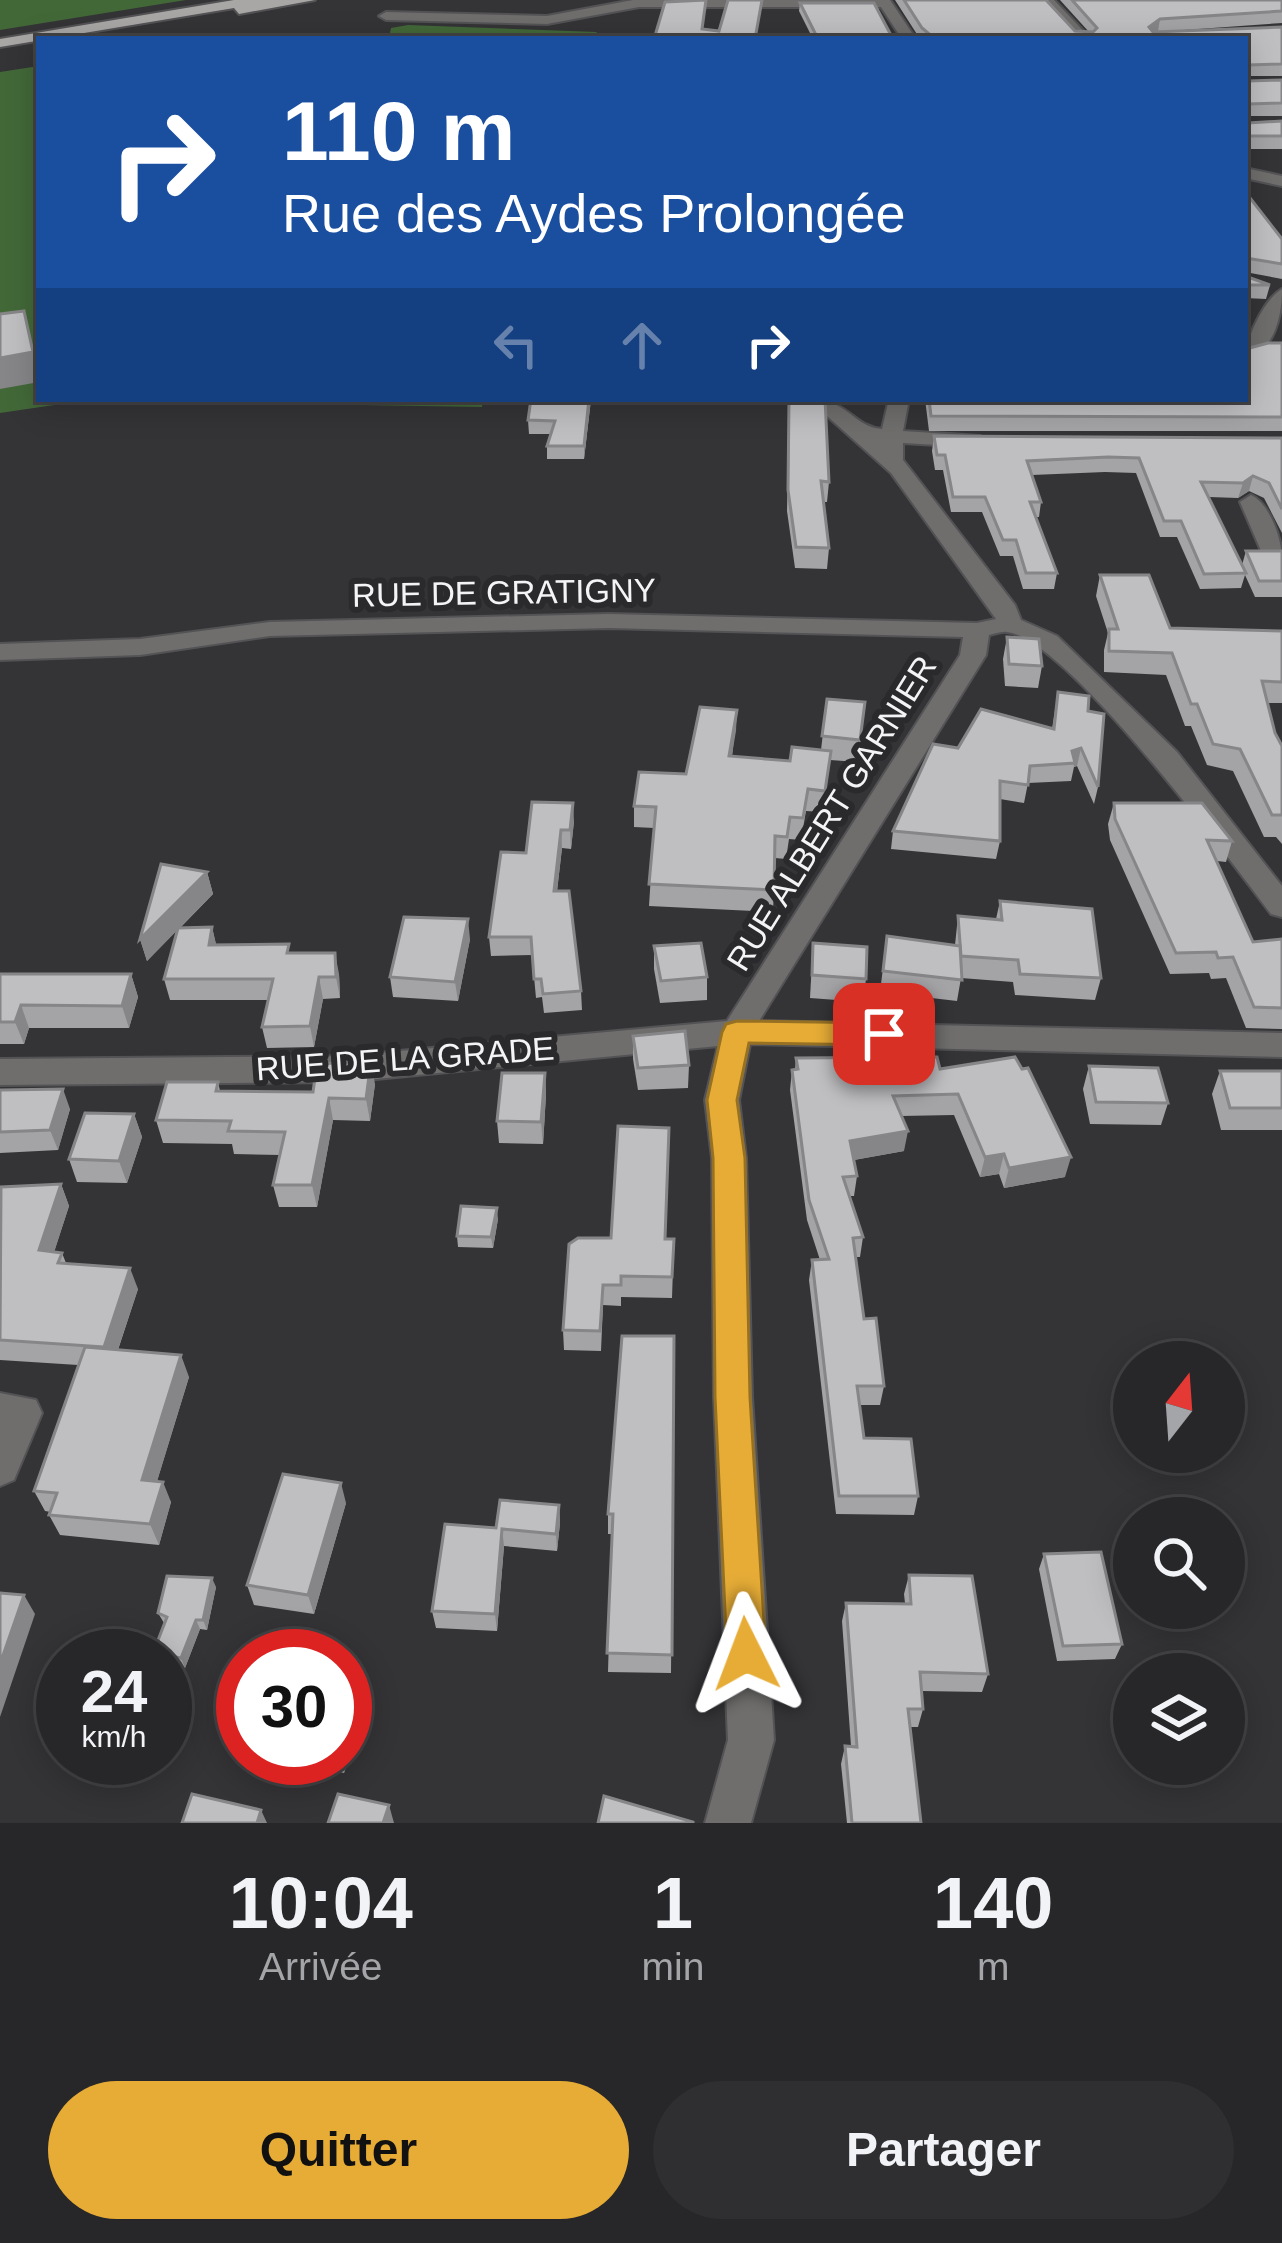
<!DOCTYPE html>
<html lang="fr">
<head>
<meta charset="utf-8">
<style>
  :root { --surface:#272628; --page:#2f2e30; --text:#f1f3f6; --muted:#a4a5a8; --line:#434345; --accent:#e6ac36 }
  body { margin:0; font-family:Arial,sans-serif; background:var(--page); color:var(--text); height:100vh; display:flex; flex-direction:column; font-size:45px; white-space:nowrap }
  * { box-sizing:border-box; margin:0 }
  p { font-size:39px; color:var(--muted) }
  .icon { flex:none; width:66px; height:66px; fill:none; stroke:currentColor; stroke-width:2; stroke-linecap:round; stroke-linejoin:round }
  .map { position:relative; height:1823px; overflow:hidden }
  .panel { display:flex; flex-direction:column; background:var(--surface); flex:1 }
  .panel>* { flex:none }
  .banner { position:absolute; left:36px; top:36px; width:1212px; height:366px; border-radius:0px; box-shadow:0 6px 30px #0003,0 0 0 3px var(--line); background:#1a4fa0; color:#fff; overflow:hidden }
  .needle { width:78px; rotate:17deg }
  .fabs { position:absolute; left:1113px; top:1341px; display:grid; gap:24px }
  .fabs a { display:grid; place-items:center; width:132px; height:132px; border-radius:50%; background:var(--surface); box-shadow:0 6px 30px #0003,0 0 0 3px var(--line); font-size:60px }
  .speed { position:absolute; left:36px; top:1629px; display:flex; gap:24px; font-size:60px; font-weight:700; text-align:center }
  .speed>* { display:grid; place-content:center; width:156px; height:156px; border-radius:50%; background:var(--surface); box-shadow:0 6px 30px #0003,0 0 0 3px var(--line); line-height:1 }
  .speed small { font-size:30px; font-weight:400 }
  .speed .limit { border:18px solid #d22; background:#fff; color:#111 }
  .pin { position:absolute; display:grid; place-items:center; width:102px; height:102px; color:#fff; margin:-51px; border-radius:24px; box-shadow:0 6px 18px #0006 }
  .me { position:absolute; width:132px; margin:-66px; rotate:357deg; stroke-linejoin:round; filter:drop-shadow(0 0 9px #0008) }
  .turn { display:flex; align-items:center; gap:42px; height:252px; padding:0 48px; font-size:54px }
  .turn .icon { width:156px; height:156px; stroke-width:2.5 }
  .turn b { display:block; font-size:84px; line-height:102px }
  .lanes { display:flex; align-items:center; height:114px; padding:0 48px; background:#0003; justify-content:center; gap:60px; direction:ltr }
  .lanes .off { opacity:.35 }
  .eta { display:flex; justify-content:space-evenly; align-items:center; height:204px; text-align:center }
  .eta b { font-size:72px; font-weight:800; line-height:84px }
  .button { display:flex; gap:24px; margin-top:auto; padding:24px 48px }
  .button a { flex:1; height:138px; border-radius:72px; background:var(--accent); color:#111; font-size:48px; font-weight:800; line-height:138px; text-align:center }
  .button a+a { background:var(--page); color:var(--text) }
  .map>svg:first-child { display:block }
</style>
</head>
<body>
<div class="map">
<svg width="1282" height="1823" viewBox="0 0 1282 1823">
  <rect width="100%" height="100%" fill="#343336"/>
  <g fill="#426838">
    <path d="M0,0H186L0,30Z"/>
    <path d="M408,25L597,32L592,39H389L391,28Z"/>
    <path d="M39,66V399H95L0,413V72Z"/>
    <path d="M239,399H483L482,407L240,403Z"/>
  </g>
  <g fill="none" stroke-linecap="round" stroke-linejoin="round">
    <defs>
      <g id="minor">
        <path d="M633,0H890L916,39H902L881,7H639L547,24L386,20L379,16L386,12L547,16Z"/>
        <path d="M1040,0H1054L1091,39H1076Z"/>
        <path d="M1245,168L1282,176V186L1245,178Z"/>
        <path d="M1282,289C1282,317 1274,351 1245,360C1245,340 1264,299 1282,289Z"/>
        <path d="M808,399C849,399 853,427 882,429L889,399H909L903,431L980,436L983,441L972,447L903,443V460L1015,605L1021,620L1057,636L1177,752L1282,886V917L1271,914C1230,860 1067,639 1007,632C1001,631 995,634 989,635L986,655L759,1021L1282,1033V1057L750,1044L739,1100L746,1158L752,1397L774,1740L751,1823H705L728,1740L714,1397L712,1158L705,1100L718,1046L345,1082L0,1085V1059L345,1056L727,1021L960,655L963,637L609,628L270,636L140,655L0,660V644L140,639L270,622L609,614L977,623L996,619L891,473Z"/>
        <path d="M1251,495C1270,504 1282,539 1282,560L1262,553L1240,502Z"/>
        <path d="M0,1393L36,1400L42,1413L14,1480L0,1486Z"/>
      </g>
      <path id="major" d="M234,0H315L239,14L234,8L0,47V39Z"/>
    </defs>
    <use href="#minor" stroke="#535255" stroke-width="4"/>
    <use href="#major" stroke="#535255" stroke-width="4"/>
    <use href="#minor" fill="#6f6e6d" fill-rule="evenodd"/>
    <use href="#major" fill="#a9a7a5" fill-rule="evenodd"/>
  </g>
  <g fill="#a4a3a6">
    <path d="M895,0H1046L1075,31L1089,32L1060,0H1282V23L1156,32L1282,27V76H1246L1248,81L1282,80V116H1246L1248,123L1282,121V149H1245V39H920Z"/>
    <path d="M800,3L893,39H813L799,11Z"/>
    <path d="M1245,194L1282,239V279L1245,272V276L1270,285L1266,299L1245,298Z"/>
    <path d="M1282,343V431H929L925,399H1245L1246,349Z"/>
    <path d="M531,399H634L591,400L584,459H547V446L551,434H529L528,420Z"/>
    <path d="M789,399L829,482L827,502H823L829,548L827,569L795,568L787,511Z"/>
    <path d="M934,436L1282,438V533L1264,498L1249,491L1238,498L1209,497L1242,565L1246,551H1282V597H1255L1245,575L1241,588L1200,589L1177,537H1160L1136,473L1105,472L1032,475L1041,502L1039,517H1036L1057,573L1054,589H1023L1013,556H1000L982,512H951L943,470H935L932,451Z"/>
    <path d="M1100,575L1170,628L1282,631V703H1267L1275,733L1282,746V844L1276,837H1264L1233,771L1207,765L1191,726H1185L1166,675L1104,672V650L1108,633L1096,596Z"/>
    <path d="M1007,637L1042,666L1038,688L1005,686L1003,659Z"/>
    <path d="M1058,692L1088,711L1098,787L1094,804L1077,766L1074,767L1071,781L1028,783L1024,803L1000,799V841L996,859L891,849L893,831L958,748L1052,729Z"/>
    <path d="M827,699L865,702L858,762L830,760L823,812L806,811L801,840L789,839L786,859L775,858L773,912L649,906L654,828L634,827V806L686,774L737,710L732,757L790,761L821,750Z"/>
    <path d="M1114,803L1232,841L1226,862L1217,861L1253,942L1282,939V1029L1246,1028L1226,978L1211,979L1209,973L1170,974L1110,840L1108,824Z"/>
    <path d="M574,821L571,849L562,848L557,891L581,991L582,1010L544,1013L542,997L536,998L532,955L491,956L489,937L526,853Z"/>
    <path d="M207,872L213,894L180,928L212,927L216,945L290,953L339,974L340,998L323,999L314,1047L267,1048L262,1027L269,1000H170L164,979L177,930L147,961L140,939Z"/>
    <path d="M1000,901L1101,978L1095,1000L1015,995L1013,982L961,978L957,1001L880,992L887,936L955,945L958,916L996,919Z"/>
    <path d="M470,939L458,1001L393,997L390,977Z"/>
    <path d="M813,943L866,979L863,1002L810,998Z"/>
    <path d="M654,946L707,977V1000L660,1003L654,969Z"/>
    <path d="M0,974H131L138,997L129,1028H29L24,1044H0Z"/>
    <path d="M633,1036L689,1065L688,1088L638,1090L633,1059Z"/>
    <path d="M796,1058L940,1069L1065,1177L1004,1188L999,1174L980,1177L954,1115L901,1116L904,1151L854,1160L857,1176L854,1196H850L863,1237L860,1257H855L864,1319L884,1386L880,1405H860L864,1438L918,1496L914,1515L836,1514L809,1280L812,1260H820L807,1220L790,1090L792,1070H795Z"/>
    <path d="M1089,1066L1168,1103L1161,1125L1090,1124L1083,1089Z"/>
    <path d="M1220,1071H1282V1130H1221L1212,1094Z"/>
    <path d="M545,1073L546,1095L543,1144L499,1143L497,1121Z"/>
    <path d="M218,1082L220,1091L313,1092L375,1084L370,1121L333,1120L317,1207H279L273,1185L280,1155L234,1154L232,1144L163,1143L156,1120Z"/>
    <path d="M0,1090L70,1109L58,1150L0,1153Z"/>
    <path d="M134,1114L142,1137L127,1183L77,1182L69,1159Z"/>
    <path d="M61,1184L69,1206L54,1252L62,1253L66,1263L138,1289L118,1350L189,1377L157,1481L171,1502L159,1545L60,1535L49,1515L51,1512L45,1511L34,1491L78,1365L0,1360V1190Z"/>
    <path d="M498,1219L493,1248L458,1247L457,1236Z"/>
    <path d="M674,1239L672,1298L621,1297V1306L603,1305L601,1351L564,1350L563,1330L569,1244Z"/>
    <path d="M674,1336L671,1673L608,1672L612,1534H608V1514Z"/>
    <path d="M346,1503L314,1614L254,1605L247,1585Z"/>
    <path d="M559,1505L560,1523L557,1551L504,1546L497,1631L436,1628L432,1611L496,1528Z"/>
    <path d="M1044,1554L1122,1644L1115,1659L1057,1661L1039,1569Z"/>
    <path d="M909,1575L988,1674L982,1692L922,1691L923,1709L918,1727H910L921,1823H847L841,1764L845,1746H851L842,1621L846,1603H905L904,1594Z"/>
    <path d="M216,1587L207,1630L200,1629L185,1668L165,1664V1656H154L153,1653L164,1623L158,1613Z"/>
    <path d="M364,1682L369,1698L344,1773L282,1758H345Z"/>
  </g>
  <g fill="#868587">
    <path d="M1160,19L1158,31L1147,38L1149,27Z"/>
    <path d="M24,311L39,382L0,389V358Z"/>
    <path d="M589,399H591L584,459V446Z"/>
    <path d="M1253,476L1249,491L1238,498L1243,483Z"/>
    <path d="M737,710L736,731L728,778L729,756Z"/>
    <path d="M1081,748L1077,766L1074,767L1072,751Z"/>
    <path d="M573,803L574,821L571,849L570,830Z"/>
    <path d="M561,830L562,848L555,909L554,891Z"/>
    <path d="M207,872L213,894L147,961L140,939Z"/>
    <path d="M468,919L470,939L458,1001L455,982Z"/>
    <path d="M212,927L217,948L209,945Z"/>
    <path d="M335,953L339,974L340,998L336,977Z"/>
    <path d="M131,974L138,997L129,1028L122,1006Z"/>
    <path d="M319,977L323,999L314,1047L310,1026Z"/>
    <path d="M21,1005L29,1028L24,1044L15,1022Z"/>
    <path d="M371,1061L375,1084L370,1121L366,1099Z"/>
    <path d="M545,1073L546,1095L543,1144L541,1122Z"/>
    <path d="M63,1089L70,1109L58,1150L50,1130Z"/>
    <path d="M329,1098L333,1120L317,1207L312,1185Z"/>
    <path d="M134,1114L142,1137L127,1183L119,1161Z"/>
    <path d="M908,1131L904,1151L848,1161L850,1141Z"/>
    <path d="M1004,1154L999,1174L980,1177L985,1157Z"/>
    <path d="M1071,1157L1065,1177L1004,1188L1009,1168Z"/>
    <path d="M61,1184L69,1206L48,1271L39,1250Z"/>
    <path d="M497,1208L498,1219L493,1248L491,1237Z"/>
    <path d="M130,1268L138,1289L112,1367L104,1347Z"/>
    <path d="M181,1355L189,1377L151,1501L142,1480Z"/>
    <path d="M163,1482L171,1502L159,1545L150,1524Z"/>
    <path d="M341,1483L346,1503L314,1614L308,1595Z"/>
    <path d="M559,1505L560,1523L557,1551L556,1534Z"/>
    <path d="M502,1529L504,1546L497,1631L495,1614Z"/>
    <path d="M212,1578L216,1587L207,1630L203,1620Z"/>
    <path d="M24,1595L35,1614L0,1717V1664Z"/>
    <path d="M196,1620L200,1629L185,1668L181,1658Z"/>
    <path d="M364,1682L369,1698L344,1773L340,1758H345V1742Z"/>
    <path d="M389,1805L394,1823H383Z"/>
    <path d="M261,1810L267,1823H257Z"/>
  </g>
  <g fill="#bfbec1" stroke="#868587" stroke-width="3">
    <path d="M706,0L702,29L719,31L728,0H762L755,39H654L665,2Z"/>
    <path d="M904,0H1046L1075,31L1093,32L1097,28L1072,0H1282V11L1160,19L1149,27L1153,32L1282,27V64L1248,65L1245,67V39H935L922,28Z"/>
    <path d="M800,3H874L893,39H818Z"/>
    <path d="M1245,74L1248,81L1282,80V103L1248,104L1245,107Z"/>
    <path d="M1245,114L1248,123L1282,121V136H1245Z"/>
    <path d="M1245,194H1247L1282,239V264L1246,258L1245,276L1270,285H1245Z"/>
    <path d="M24,311L33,352L0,358V314Z"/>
    <path d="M1245,327L1246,349L1268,343H1282V417L931,416L929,399H1245Z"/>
    <path d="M531,399H589L584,446H547L555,421L528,420Z"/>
    <path d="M789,399H825L829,482L821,481L829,548L796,547L788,490Z"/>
    <path d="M934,436L1282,438V509L1269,483L1253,476L1243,483L1201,482L1246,573L1204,574L1181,521H1164L1139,458L1108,457L1027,461L1041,502H1030L1057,573H1026L1016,540H1003L985,497H953L945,455H937Z"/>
    <path d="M1246,551H1282V581H1259Z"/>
    <path d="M1100,575H1149L1170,628L1282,631V682L1262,681L1275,733L1282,746V815H1272L1240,749L1213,744L1197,704H1191L1172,653L1109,651V629H1118Z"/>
    <path d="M1007,637L1039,639L1042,666L1009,664Z"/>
    <path d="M1058,692L1089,696L1088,711L1104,714L1098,787L1081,748L1072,751L1075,763L1030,766L1028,785L1000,781V841L893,831L933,744L958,748L981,709L1054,729Z"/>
    <path d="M827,699L865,702L860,740L822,736Z"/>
    <path d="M700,707L737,710L729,756L790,761L792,747L831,751L825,791L808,789L803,818L790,817L787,837L775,836L774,890L649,884L656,807L634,806L639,772L686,774Z"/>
    <path d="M532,802L573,803L570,830H561L554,891H569L581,991L543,994L541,979H534L531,937H489L501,852L526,853Z"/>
    <path d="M1114,803H1202L1232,841L1207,840L1253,942L1282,939V1008L1254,1007L1233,957L1218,958L1216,952L1176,953L1115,819Z"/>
    <path d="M161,864L207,872L140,939Z"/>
    <path d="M1000,901L1092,909L1101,978L1020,974L1018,960L961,956L958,916L1002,920Z"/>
    <path d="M404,917L468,919L455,982L390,977Z"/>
    <path d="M212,927L209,945L289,944L287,953H335L336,977H319L310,1026L262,1027L273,979H164L178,928Z"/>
    <path d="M887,936L960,946L962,980L883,971Z"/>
    <path d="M701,943L707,977L661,981L654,946Z"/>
    <path d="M813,943L867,947L866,979L812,975Z"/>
    <path d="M0,974H131L122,1006L21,1005L15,1022H0Z"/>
    <path d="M685,1031L689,1065L638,1068L633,1036Z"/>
    <path d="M937,1057L940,1069L1015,1057L1022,1069L1028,1068L1071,1157L1009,1168L1004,1154L985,1157L958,1094L893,1096L908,1131L850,1141L857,1176L843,1177L863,1237L853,1238L864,1319L876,1318L884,1386H857L864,1438L911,1439L918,1496H839L812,1260L829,1259L809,1200L792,1070L798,1069L796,1058Z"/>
    <path d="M371,1061L366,1099L329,1098L312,1185H273L285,1132L228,1131L231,1121L156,1120L167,1082H218L216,1091L313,1092L317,1064Z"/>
    <path d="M1089,1066L1158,1068L1168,1103L1096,1102Z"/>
    <path d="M1220,1071H1282V1108H1230Z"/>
    <path d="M502,1073H545L541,1122L497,1121Z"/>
    <path d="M63,1089L50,1130L0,1132V1090Z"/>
    <path d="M85,1113L134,1114L119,1161L69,1159Z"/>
    <path d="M618,1126L669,1128L665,1239H674L672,1277L621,1276V1285H603L600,1331L563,1330L569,1244L578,1238H611Z"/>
    <path d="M61,1184L39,1250L62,1253L58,1263L130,1268L104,1347L0,1340L1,1187Z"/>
    <path d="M461,1206L497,1208L491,1237L457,1236Z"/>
    <path d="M622,1336H674L672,1655L607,1653L613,1514H608Z"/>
    <path d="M85,1347L181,1355L142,1480L163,1482L150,1524L49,1515L57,1493L34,1491Z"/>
    <path d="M283,1474L341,1483L308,1595L247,1585Z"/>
    <path d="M500,1500L559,1505L556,1534L502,1529L495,1614L432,1611L445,1524L496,1528Z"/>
    <path d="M1101,1552L1122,1644L1063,1646L1044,1554Z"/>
    <path d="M909,1575L972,1576L988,1674L920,1672L923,1709H908L921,1823H852L845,1746L857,1747L846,1603L911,1604Z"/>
    <path d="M167,1576L212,1578L203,1620H196L181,1658L153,1653L167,1617L158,1613Z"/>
    <path d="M0,1593L24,1595L0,1664Z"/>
    <path d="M345,1678L364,1682L345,1742Z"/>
    <path d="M192,1794L261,1810L257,1823H182Z"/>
    <path d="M338,1794L389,1805L383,1823H328Z"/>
    <path d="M604,1796L693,1822V1823H598Z"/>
  </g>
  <path fill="#e6ac36" stroke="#967023" stroke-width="3" d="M737,1021L884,1023L894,1026L898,1034L894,1042L884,1045L749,1043L737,1100L745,1158L750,1397L766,1654L760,1668L746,1674L732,1668L727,1654L715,1397L713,1158L707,1100L722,1032L726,1024Z"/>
  <g text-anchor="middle" stroke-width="12" stroke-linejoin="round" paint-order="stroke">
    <g font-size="33" fill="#f4f3f5" stroke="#2a292c">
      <text transform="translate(504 592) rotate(-1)" y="12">RUE DE GRATIGNY</text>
      <text transform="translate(831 813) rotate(-58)" y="12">RUE ALBERT GARNIER</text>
      <text transform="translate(405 1058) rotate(-4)" y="12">RUE DE LA GRADE</text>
    </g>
  </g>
</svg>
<div class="fabs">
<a><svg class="needle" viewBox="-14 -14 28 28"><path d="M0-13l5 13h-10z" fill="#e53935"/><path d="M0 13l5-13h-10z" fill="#a4a5a8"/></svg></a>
<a><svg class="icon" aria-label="search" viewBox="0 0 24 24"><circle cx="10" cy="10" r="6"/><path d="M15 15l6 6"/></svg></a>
<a><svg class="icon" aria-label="layers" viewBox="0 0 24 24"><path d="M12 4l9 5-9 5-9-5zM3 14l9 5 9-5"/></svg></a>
</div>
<div class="speed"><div>24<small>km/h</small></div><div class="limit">30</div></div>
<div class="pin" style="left:884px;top:1034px;background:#d93025"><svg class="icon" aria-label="arrive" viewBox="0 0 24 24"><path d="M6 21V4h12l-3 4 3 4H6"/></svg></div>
<svg class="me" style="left:746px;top:1654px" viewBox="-20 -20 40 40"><path d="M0-17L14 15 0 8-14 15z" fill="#e6ac36" stroke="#fff" stroke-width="4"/></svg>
<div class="banner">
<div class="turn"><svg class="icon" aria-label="right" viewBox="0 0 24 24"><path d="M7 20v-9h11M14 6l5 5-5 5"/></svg><div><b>110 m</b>Rue des Aydes Prolongée</div></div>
<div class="lanes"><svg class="icon off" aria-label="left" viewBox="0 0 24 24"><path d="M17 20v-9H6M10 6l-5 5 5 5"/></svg><svg class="icon off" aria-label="ahead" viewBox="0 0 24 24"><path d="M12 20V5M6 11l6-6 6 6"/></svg><svg class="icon" aria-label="right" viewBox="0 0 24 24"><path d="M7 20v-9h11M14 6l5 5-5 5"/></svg></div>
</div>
</div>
<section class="panel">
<div class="eta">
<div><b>10:04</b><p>Arrivée</p></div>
<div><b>1</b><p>min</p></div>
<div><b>140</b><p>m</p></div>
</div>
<div class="button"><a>Quitter</a><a>Partager</a></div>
</section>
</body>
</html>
